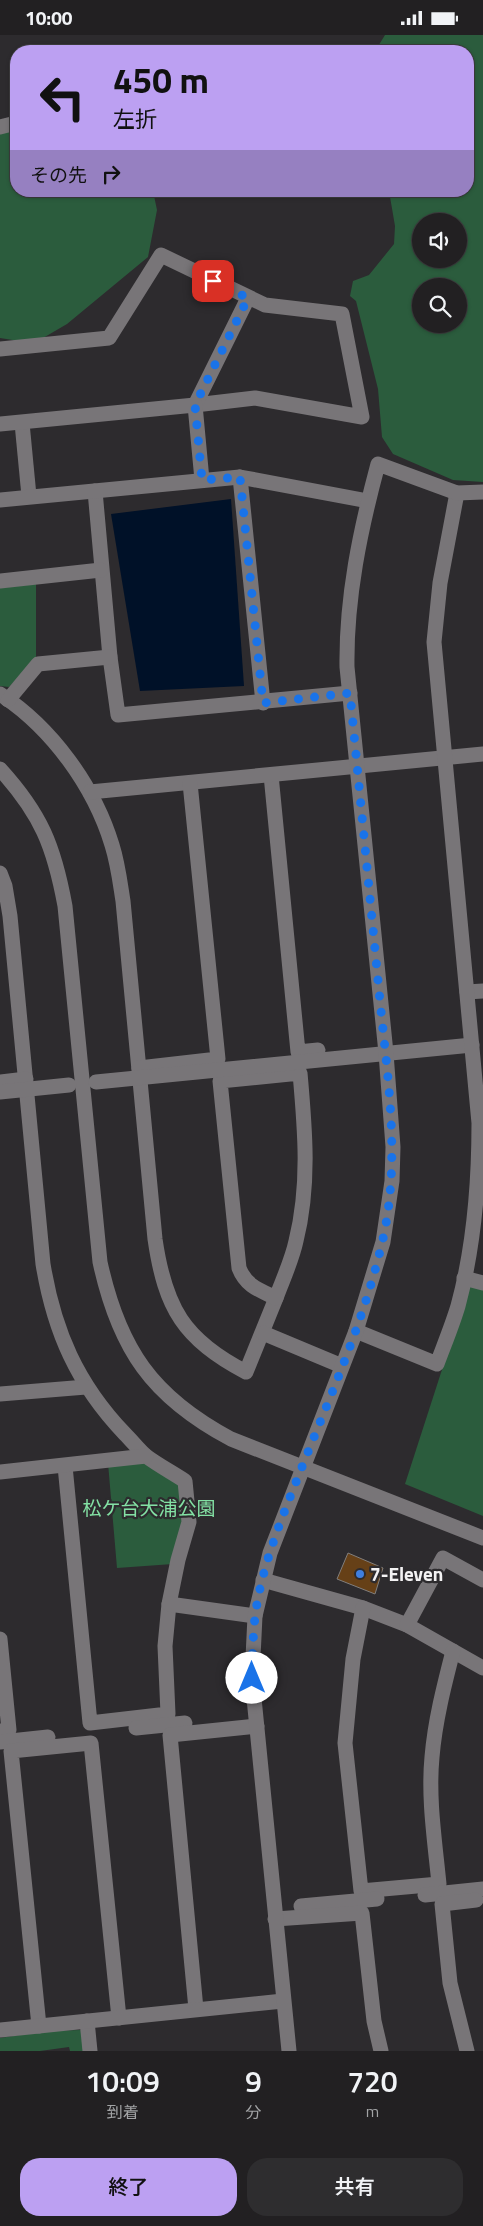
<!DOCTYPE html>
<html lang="ja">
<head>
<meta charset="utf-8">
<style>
  :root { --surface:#222022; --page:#2e2d2f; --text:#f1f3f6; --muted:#a2a3a5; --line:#3f3e40; --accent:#bca0f2 }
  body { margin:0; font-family:"Titillium Web","Noto Sans JP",sans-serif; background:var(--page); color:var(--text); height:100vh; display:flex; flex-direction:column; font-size:19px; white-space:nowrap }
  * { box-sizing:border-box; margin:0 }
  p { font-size:16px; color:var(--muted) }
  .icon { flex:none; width:28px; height:28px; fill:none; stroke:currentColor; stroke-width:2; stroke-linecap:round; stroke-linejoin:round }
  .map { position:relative; height:2016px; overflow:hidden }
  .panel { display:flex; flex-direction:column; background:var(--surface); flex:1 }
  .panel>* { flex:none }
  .guide { position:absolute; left:10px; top:10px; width:464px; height:152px; border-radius:20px; box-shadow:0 1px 4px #0004,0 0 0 1px var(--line); background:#bca0f2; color:#111; overflow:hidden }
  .fabs { position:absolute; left:412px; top:178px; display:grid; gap:10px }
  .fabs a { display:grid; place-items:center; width:55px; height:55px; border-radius:50%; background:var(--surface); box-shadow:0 1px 4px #0004,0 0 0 1px var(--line); font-size:25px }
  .pin { position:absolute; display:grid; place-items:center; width:42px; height:42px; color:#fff; margin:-21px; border-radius:10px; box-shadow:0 2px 8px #0006 }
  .me { position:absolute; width:55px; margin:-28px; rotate:0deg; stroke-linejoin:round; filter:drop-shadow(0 0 4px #0008) }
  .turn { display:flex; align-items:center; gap:18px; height:105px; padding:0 20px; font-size:22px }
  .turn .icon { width:65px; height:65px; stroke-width:2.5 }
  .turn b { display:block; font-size:35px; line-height:42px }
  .then { display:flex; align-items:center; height:48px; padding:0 20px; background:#0003; gap:10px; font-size:19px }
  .eta { display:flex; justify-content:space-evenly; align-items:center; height:85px; text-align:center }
  .eta b { font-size:30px; font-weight:600; line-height:35px }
  .button { display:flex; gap:10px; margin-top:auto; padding:10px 20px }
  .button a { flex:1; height:58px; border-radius:20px; background:var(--accent); color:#111; font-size:20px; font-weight:600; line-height:58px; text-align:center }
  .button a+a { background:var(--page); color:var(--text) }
  .status { display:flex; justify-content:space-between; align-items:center; height:35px; padding:0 25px; background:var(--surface); direction:ltr }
  .status svg { height:14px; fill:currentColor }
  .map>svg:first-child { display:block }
</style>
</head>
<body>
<div class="status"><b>10:00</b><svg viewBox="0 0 49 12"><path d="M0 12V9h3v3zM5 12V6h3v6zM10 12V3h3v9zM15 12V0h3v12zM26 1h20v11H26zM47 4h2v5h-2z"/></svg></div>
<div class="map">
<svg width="483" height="2016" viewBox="0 0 483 2016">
  <rect width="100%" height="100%" fill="#2d2b2e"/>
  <g fill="#2b5c3d" fill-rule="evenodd">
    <path d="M385,0H483V447L453,445L393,419L382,402L378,354L356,266L350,261L353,246L369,240L394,209L395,191L389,156H468V16H378L377,13ZM421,186H459V224H421ZM421,251H459V289H421Z"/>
    <path d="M16,92V156H153L157,175L148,222L67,289L43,303L19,306L0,303V96Z"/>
    <path d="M36,549V623L9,652L0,651V553Z"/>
    <path d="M470,1248L483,1252V1481L405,1449Z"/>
    <path d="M145,1423L183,1447L186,1486L173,1529L117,1533L108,1428Z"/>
    <path d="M81,1995L84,2016H70L69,2012L40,2016H0V2003L46,1996Z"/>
  </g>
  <path fill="#001128" d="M231,464L244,651L140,656L111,479Z"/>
  <path fill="#664017" stroke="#817e7c" d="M348,1518L383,1533L375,1559L337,1544Z"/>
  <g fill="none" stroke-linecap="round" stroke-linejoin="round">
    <g stroke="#787578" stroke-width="15">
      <path d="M0,92L16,88"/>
      <path d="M0,314L109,303L161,220L265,270L342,279L362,382L255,363L195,370"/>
      <path d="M195,370L248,263"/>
      <path d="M22,388L29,461"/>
      <path d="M0,389L195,370L202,445"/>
      <path d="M240,442L263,668"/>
      <path d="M95,456L110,622L118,680L350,658"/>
      <path d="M0,465L240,442L368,466"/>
      <path d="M0,546L101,535"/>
      <path d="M0,659C52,693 94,751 112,810C118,829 120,847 123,866L155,1204C165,1273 184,1305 246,1337L276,1263"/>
      <path d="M8,665L38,629L110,622"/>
      <path d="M0,734C41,779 54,811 65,871L100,1227C119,1314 152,1362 231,1404L483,1503"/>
      <path d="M271,740L298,1017L318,1015"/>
      <path d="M90,757L483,719"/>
      <path d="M0,838L5,851L10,881L43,1229C54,1296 77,1349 125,1399C132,1406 139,1415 146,1421C158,1430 173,1438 185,1446L189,1487L178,1525L169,1569L165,1611L168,1679L90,1688L65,1431"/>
      <path d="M467,957L483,956"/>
      <path d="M139,1033L218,1024L190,748"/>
      <path d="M300,1038C305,1094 310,1150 296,1206C292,1225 283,1244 276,1263C259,1255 246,1251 239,1233L220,1046Z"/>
      <path d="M0,1047L26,1044"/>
      <path d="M96,1047L472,1010"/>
      <path d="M0,1057L69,1050"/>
      <path d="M464,1243L483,1248"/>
      <path d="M356,1296L437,1329C444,1310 452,1291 458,1271C474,1212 479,1150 479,1088L434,607L440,548L457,458"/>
      <path d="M263,1298L342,1331"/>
      <path d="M0,1359L86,1352"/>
      <path d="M0,1437L146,1421"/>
      <path d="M263,1545L363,1573L407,1590L483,1633"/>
      <path d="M169,1569L255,1581"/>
      <path d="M363,1573L353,1624L345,1708L361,1856L439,1849C435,1807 428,1764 432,1722C435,1686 444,1651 453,1616"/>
      <path d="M407,1590L443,1523L483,1545"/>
      <path d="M0,1604L9,1695L0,1696"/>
      <path d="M136,1693L185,1688"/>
      <path d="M0,1707L48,1702"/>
      <path d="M425,1860L483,1854"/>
      <path d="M301,1871L377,1864"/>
      <path d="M275,1884L362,1878L374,1986L381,2016"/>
      <path d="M196,1974L170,1700L257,1691"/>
      <path d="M87,1986L90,2016"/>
      <path d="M39,1991L11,1716L91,1708L119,1983"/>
      <path d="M0,1995L283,1966"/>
      <path d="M289,2016L252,1643L255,1581L270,1518L356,1296L383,1207L392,1146L393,1112L386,1018L347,632C346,563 360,496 378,429L457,458L483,457"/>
      <path d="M467,2016L450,1948L442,1869L476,1865"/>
    </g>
  </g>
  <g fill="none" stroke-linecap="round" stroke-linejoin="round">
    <path stroke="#1a73e8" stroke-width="9" stroke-dasharray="0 16.2" d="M213,246L248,263L195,370L202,445L240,442L263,668L350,658C360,761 370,863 380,966C388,1046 401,1128 382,1208C363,1290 327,1368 296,1447C279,1490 261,1535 255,1582C253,1602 252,1623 252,1643"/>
  </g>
  <circle fill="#3f7fe0" stroke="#2d2b2e" stroke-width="2" cx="360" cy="1539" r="5"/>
  <g text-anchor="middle" stroke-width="4.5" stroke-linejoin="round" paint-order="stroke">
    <g font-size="19" fill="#83e1a4" stroke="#2d2b2e">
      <text x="149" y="1480">松ケ台大浦公園</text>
    </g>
    <g font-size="19" font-weight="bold" fill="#f3f2f3" stroke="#2d2b2e" text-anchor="start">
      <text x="370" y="1546">7-Eleven</text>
    </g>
  </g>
</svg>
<div class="fabs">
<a><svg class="icon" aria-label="sound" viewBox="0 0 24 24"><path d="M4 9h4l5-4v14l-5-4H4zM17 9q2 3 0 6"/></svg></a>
<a><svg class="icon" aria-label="search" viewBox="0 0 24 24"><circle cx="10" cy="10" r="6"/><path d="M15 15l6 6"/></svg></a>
</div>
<div class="pin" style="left:213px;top:246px;background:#d93025"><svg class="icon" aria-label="arrive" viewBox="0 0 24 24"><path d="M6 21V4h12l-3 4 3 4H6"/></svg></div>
<svg class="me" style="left:252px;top:1643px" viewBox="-20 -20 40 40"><circle r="19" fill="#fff"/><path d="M0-13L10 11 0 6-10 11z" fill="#1a73e8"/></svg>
<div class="guide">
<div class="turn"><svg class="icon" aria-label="left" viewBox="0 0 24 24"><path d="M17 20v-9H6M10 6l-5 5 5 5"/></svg><div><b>450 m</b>左折</div></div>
<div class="then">その先<svg class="icon" aria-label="right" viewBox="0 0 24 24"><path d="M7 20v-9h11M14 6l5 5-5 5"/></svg></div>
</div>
</div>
<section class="panel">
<div class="eta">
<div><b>10:09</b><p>到着</p></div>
<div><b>9</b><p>分</p></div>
<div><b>720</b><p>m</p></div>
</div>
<div class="button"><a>終了</a><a>共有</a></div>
</section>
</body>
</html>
